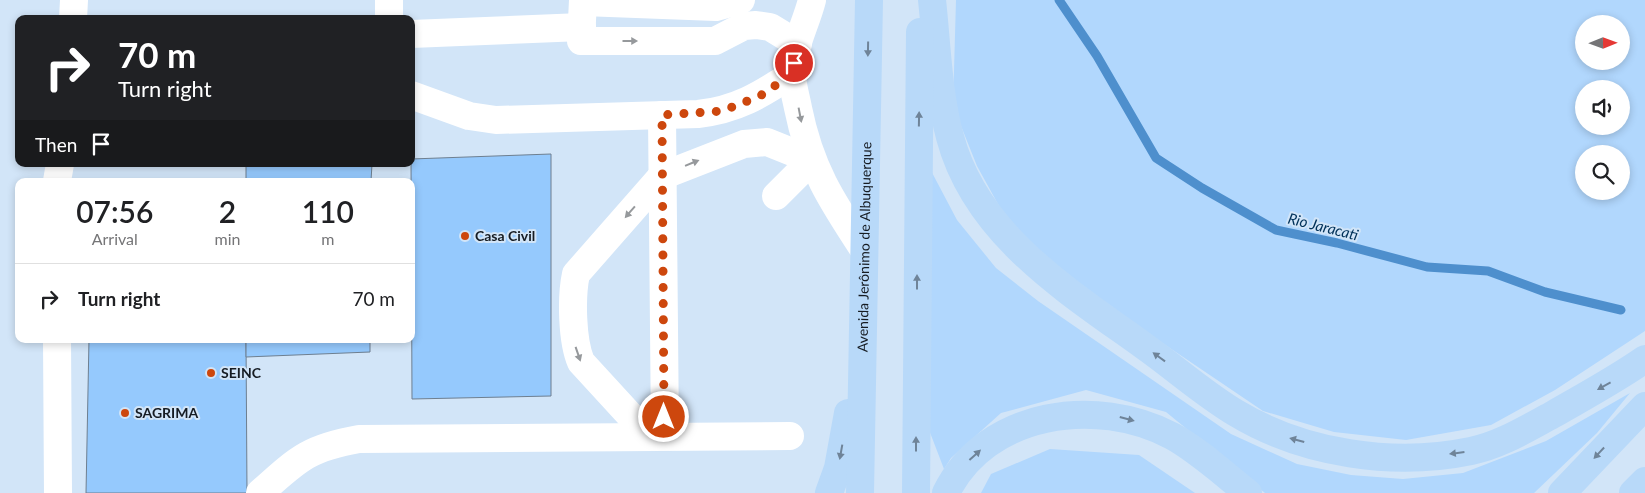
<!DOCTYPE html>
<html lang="en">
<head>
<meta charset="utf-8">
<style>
  :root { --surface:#fff; --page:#f6f6f6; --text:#202124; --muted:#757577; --line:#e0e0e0 }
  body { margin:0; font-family:Lato,sans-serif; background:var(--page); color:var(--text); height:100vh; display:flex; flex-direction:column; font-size:19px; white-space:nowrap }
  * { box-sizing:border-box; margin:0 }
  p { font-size:16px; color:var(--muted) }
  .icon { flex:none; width:28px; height:28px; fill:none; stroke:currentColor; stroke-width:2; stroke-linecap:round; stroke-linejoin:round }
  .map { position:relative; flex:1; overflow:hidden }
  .drawer { position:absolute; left:15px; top:178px; width:400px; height:165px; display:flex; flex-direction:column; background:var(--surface); border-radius:10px; box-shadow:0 2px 8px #0003 }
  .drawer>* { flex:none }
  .banner { position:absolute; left:15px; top:15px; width:400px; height:152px; border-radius:10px; box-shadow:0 2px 8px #0003; background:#202124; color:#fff; overflow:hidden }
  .needle { width:32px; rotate:89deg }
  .buttons { position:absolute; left:1575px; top:15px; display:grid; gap:10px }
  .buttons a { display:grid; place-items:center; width:55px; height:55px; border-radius:50%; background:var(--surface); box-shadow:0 2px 8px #0003; font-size:25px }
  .pin { position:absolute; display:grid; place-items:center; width:42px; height:42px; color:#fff; margin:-21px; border:2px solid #fff; border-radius:50%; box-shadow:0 1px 5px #0007 }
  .me { position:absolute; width:55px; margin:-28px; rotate:0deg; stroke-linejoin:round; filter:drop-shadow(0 0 4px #0008) }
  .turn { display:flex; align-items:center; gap:18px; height:105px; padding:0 20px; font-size:22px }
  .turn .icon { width:65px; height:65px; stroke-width:2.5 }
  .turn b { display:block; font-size:35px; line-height:42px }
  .then { display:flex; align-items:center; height:48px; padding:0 20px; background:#0003; gap:10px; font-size:19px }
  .eta { display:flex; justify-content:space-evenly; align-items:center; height:85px; text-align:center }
  .eta b { font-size:30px; font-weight:600; line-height:35px }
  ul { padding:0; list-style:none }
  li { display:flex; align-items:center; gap:15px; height:70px; padding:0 20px; border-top:1px solid var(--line) }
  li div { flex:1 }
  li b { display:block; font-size:19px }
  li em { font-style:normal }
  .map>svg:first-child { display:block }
</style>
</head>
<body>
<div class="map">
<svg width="1645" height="493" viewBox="0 0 1645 493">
  <rect width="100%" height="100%" fill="#d2e5f8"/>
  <g fill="#b1d7fd" fill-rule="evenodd">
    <path d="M956,0H1645V331L1555,390L1491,425L1406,440L1334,432L1263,411L1081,288L1036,251L1004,215L977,166L953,106ZM1584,24H1621V61H1584ZM1584,89H1621V126H1584ZM1584,154H1621V191H1584Z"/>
    <path d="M928,165L957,220L996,268L1038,301L1231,434L1297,464L1351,475L1403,479L1463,473L1546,441L1630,393L1597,433L1534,493H1265L1166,412L1086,390L1001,413L951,458L944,469L916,396Z"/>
    <path d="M1050,449L1139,455L1195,493H981L991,474Z"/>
  </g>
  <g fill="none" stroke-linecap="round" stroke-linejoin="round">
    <path stroke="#4e8fcd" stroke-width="9" d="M1059,0L1097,56L1156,158L1202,188L1276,230L1337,243L1427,267L1488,271L1545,292L1621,310"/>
  </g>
  <g fill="#95c9fd" stroke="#6e7f90">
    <path d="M551,154V396L412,399L411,159Z"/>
    <path d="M246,164H372L371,181H246Z"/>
    <path d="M89,339H246L247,493H86Z"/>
    <path d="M246,339H370V352L246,357Z"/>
  </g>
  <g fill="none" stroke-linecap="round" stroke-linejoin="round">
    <g stroke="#fff" stroke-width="28">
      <path d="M389,0V19"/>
      <path d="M583,0L581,41H715L744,26L756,25L770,27L798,44"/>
      <path d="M812,0C806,24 792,49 792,74C792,85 796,97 798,108C810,168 831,200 864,250"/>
      <path d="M583,2L716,7L741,0"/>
      <path d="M73,19L74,0"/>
      <path d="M411,34L582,27"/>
      <path d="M411,95L469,116L496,120L698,114C736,110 761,95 792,74"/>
      <path d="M662,115L665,435"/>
      <path d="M57,181L60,164"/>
      <path d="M57,339L58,493"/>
      <path d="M648,435L581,362C572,341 571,297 576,274L662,176L744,144L767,142L812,160L776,196"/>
      <path d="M260,493C298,459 308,448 359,439L790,436"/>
    </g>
    <g stroke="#b8d9f9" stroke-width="28">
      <path d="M932,0C937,45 938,93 950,137C976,235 1068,291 1144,346C1175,368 1204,394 1236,413C1304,454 1394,467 1471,451C1500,445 1526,429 1552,415C1583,397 1615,380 1645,359"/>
      <path d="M829,493L838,468L848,413"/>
      <path id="s1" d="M860,493L869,0"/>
      <path d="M916,493L920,32"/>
      <path d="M946,493C986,411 1097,396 1172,436C1198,450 1225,475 1248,493"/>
      <path d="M1562,493L1645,406"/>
      <path d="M1633,493L1645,481"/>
    </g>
  </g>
  <defs><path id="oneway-solid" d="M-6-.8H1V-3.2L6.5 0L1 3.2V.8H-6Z" transform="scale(1.25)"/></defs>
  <g fill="#96999c">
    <use href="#oneway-solid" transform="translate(630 41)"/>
    <use href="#oneway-solid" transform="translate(800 115) rotate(79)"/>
    <use href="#oneway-solid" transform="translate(692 163) rotate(-22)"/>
    <use href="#oneway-solid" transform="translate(630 212) rotate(131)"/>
    <use href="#oneway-solid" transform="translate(578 354) rotate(71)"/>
  </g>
  <g fill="#6f8499">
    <use href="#oneway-solid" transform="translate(868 49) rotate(91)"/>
    <use href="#oneway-solid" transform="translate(919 119) rotate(-89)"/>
    <use href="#oneway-solid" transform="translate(917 282) rotate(-90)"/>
    <use href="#oneway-solid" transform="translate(1159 357) rotate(-144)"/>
    <use href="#oneway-solid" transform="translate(1604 386) rotate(151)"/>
    <use href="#oneway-solid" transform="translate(1127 419) rotate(15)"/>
    <use href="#oneway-solid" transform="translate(1297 440) rotate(-165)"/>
    <use href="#oneway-solid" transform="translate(916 444) rotate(-90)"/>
    <use href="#oneway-solid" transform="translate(841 452) rotate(100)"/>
    <use href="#oneway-solid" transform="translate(1457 453) rotate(173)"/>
    <use href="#oneway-solid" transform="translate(1599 453) rotate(133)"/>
    <use href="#oneway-solid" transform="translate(975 455) rotate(-42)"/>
  </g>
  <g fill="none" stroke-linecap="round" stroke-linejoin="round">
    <path stroke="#cd470d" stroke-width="9" stroke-dasharray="0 16.2" d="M664,417L662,115L722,111L760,96L792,74L794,63"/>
  </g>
  <g fill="#cd470d" stroke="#d2e5f8" stroke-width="2">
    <circle cx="465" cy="236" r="5"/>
    <circle cx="211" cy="373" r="5"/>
    <circle cx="125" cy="413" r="5"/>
  </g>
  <g text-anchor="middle" stroke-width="4" stroke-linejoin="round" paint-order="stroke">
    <g font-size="14" font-weight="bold" fill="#161c23" stroke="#d2e5f8" text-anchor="start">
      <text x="475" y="241">Casa Civil</text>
      <text x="221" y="378">SEINC</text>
      <text x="135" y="418">SAGRIMA</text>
    </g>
    <g font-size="14" fill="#161c23" stroke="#d2e5f8">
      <text dy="5" stroke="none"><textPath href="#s1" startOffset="246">Avenida Jerônimo de Albuquerque</textPath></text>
    </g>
    <g font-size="15" font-style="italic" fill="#003159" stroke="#d2e5f8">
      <text transform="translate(1323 227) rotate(14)" y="5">Rio Jaracati</text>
    </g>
  </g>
</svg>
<div class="buttons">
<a><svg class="needle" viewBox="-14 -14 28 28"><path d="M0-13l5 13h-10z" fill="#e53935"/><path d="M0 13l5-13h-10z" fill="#757577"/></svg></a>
<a><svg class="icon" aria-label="sound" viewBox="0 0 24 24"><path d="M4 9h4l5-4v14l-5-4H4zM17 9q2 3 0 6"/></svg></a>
<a><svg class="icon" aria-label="search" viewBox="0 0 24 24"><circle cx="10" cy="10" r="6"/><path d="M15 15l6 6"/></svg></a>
</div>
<div class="pin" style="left:794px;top:63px;background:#d93025"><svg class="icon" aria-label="arrive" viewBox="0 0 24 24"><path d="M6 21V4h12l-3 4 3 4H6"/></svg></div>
<svg class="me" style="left:664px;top:417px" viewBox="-20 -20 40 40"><circle r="17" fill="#cd470d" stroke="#fff" stroke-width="3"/><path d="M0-11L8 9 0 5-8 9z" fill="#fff"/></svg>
<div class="banner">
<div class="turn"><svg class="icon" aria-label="right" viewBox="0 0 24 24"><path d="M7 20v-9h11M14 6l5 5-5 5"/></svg><div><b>70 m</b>Turn right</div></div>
<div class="then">Then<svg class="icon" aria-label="arrive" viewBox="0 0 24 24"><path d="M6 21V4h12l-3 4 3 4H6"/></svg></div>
</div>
<section class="drawer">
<div class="eta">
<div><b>07:56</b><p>Arrival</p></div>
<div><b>2</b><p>min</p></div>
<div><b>110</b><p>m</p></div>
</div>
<ul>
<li><svg class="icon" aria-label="right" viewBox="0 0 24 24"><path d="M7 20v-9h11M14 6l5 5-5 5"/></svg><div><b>Turn right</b></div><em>70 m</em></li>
</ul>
</section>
</div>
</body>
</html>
